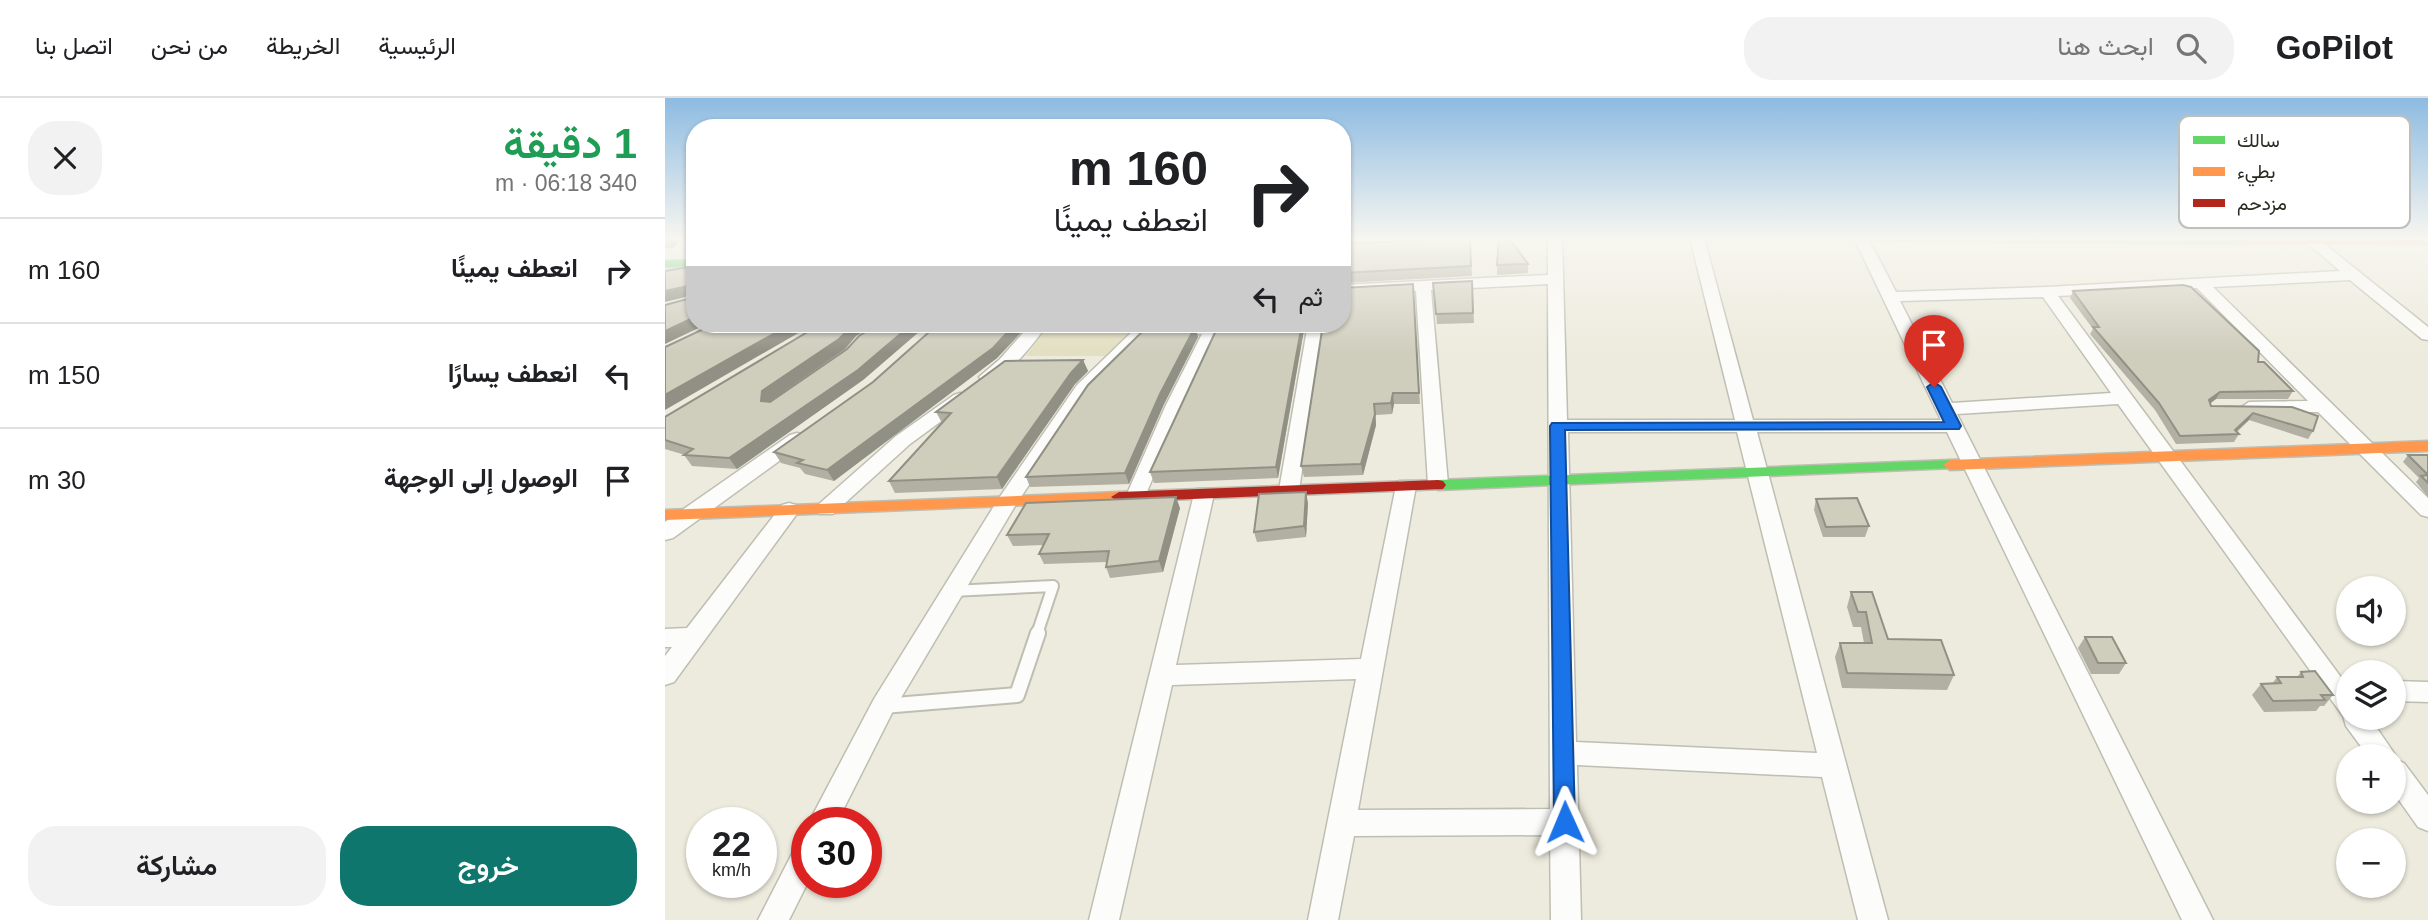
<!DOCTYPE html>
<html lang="ar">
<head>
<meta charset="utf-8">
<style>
  :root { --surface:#fff; --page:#f2f2f2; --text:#202124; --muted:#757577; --line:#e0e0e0; --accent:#0f766e }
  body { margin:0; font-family:Arial,Vazirmatn,sans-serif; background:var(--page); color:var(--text); direction:rtl; height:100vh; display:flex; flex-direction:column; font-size:26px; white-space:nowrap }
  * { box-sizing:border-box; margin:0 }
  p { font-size:23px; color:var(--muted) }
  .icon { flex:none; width:38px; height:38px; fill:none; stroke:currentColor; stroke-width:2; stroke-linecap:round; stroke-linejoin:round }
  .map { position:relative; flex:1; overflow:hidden; direction:ltr }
  .side { display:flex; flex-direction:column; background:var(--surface); width:665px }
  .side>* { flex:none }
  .hud { position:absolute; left:21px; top:21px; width:665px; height:214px; border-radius:28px; box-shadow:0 2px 5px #0004; direction:rtl; background:#fff; color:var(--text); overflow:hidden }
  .tools { position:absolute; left:1671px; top:478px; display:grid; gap:14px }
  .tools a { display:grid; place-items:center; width:70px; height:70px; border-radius:50%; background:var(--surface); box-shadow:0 2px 5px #0004; font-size:35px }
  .speed { position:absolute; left:21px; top:709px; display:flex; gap:14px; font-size:35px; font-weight:700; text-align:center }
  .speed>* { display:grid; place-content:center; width:91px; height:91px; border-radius:50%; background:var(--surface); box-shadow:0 2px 5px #0004; line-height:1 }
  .speed small { font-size:18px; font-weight:400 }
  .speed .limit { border:10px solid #d22; background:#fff; color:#111 }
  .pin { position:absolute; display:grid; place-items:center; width:60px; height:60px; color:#fff; margin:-72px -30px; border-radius:50% 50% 50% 0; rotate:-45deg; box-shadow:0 0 7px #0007 }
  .pin .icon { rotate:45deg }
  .me { position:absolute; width:77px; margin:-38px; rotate:359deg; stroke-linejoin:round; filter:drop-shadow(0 0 5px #0008) }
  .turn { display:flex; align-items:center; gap:24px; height:147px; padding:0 28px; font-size:32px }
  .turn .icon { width:91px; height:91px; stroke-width:2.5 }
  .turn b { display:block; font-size:49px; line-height:60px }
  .then { display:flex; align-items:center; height:66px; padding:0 28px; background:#0003; gap:14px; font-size:26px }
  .round { display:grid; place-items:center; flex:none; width:74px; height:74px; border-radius:28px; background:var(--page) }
  .overview { display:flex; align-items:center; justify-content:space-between; height:119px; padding:0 28px }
  h1 { font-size:42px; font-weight:600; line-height:52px; color:#1e9e55 }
  .action { display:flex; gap:14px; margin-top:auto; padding:14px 28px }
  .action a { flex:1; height:80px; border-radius:28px; background:var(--accent); color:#fff; font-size:28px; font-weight:600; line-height:80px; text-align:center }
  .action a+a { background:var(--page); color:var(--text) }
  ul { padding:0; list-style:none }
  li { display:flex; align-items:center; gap:21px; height:105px; padding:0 28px; border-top:2px solid var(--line) }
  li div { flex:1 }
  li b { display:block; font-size:26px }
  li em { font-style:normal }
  header { display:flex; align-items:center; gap:42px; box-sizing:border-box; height:98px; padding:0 35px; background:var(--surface); border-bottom:2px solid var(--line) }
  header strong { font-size:33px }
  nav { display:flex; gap:38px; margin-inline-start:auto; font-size:24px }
  .search { width:490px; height:63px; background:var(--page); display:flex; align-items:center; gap:18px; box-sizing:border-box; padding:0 24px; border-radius:28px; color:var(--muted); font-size:26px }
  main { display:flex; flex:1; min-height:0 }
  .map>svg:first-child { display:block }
</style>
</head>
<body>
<header>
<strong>GoPilot</strong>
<div class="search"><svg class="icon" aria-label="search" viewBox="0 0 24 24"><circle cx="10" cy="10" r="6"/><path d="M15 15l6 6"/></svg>ابحث هنا</div>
<nav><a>الرئيسية</a><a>الخريطة</a><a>من نحن</a><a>اتصل بنا</a></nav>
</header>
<main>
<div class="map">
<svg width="1763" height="822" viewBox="0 0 1763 822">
  <rect width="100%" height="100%" fill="#edebdd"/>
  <path fill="#e3dfc1" d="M468,232L440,258H361L379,234Z"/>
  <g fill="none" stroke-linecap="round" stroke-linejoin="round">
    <defs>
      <path id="lane-far1" d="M287,493L388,488L372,536"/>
      <path id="lane" d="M218,608L352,597L373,535"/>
      <g id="street">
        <path d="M883,140H897L902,322H1070L1025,140H1039L1088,322H1276L1190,142L1191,140H1203L1231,194L1382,189L1675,173L1640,143L1643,140H1652L1763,229V242L1757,241L1685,182L1548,189L1763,400V419L1756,417L1653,314H1577L1575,310L1584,304L1643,303L1532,190L1393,198L1684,590V620H1705L1731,658L1730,661L1739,665L1763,697V733L1753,729L1729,695V658H1703L1681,628L1678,618L1453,306L1292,316L1548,822H1517L1282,334H1092L1223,822H1193L1157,679L912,667L916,822H886L885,737L689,738L673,822H643L691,581L507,587L454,822H424L529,396L532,391H546L549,396L511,567L696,561L731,388L734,383H748L751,388L693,712L885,711L883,186L766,192L783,386L780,391H766L763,386L751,193L677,197V187L883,177ZM1378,199L1446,295L1287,305L1235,203ZM903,334H1072L1152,655L911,644Z"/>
        <path d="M366,226H383C371,242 338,288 317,283L314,279L334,262Z"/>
        <path d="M480,226H548L556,231L519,307L478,403H464L461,398L501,307L537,236H484L425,295L350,408L227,615L172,724H144L209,601L334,400L412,287L474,227Z"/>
        <path d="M643,226H659L634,392L631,397H617L614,392Z"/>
        <path d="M295,295L301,297L304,301L301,305L245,346L168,416H154L150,411L154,406L231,338L289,297Z"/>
        <path d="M132,335L139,337L142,341L139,345L8,440L0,442V424L125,337Z"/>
        <path d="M124,405L131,407L135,412L131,417L9,584L0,587V558L7,549H0V531L22,530L117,407Z"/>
        <path d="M1729,583L1763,584V604L1729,603Z"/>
        <path d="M142,742L143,784L124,822H93L132,746Z"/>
      </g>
      <g id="fast">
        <path d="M1190,140H1582L1587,143L1582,146L1195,143Z"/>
        <path d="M30,162V168L0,169V163Z"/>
        <path d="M1285,362L1292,367L1290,370L773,392L765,387L773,382Z"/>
      </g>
      <g id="slow">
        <path d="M1582,140H1763V146L1578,145L1577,143Z"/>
        <path d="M1763,343V353L1285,372L1278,367L1285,362Z"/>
        <path d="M454,394L459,395L462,399L459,403L0,422V412Z"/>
      </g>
      <path id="jam" d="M773,382L778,383L781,387L778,391L454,404L446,399L454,394Z"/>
    </defs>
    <use href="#lane-far1" stroke="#bfbeb3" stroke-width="14"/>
    <use href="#lane" stroke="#bfbeb3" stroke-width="18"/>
    <use href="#street" stroke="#bfbeb3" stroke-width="3"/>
    <use href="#fast" stroke="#bfbeb3" stroke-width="3"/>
    <use href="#slow" stroke="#bfbeb3" stroke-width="3"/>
    <use href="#jam" stroke="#bfbeb3" stroke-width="3"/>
    <use href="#lane-far1" stroke="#fcfcfa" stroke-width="10"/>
    <use href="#lane" stroke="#fcfcfa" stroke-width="14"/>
    <use href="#street" fill="#fcfcfa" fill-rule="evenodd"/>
    <use href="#fast" fill="#63d668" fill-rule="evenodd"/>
    <use href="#slow" fill="#ff974d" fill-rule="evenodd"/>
    <use href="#jam" fill="#b3261e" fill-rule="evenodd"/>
  </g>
  <g fill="#b2b0a2">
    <path d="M0,140H19L7,150H0Z"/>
    <path d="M805,140L807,178L677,185V146Z"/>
    <path d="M863,166V175L832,177V167Z"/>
    <path d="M807,183L809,225L772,226L768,185Z"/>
    <path d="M748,186L755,306H729L727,316L711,317V327L698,377L639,379L636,368Z"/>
    <path d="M1408,193L1593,264L1628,293L1623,301H1551L1545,306L1546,308L1653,318L1648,333L1643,341L1584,322L1572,334L1574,336L1569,344L1511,346L1490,312L1425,236L1428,231L1405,200Z"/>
    <path d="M213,226H263L198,282L72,371L27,368L19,357H20L0,351V319L191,238L180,251L104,304L182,251Z"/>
    <path d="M273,226H364L332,260L169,383L140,376L135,370L116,365L109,354L208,284Z"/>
    <path d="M384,226H473L406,230L385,228Z"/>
    <path d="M551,226H640L613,380L489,385L485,374L553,228Z"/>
    <path d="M530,229L533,239L499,306L464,386L365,389L361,379Z"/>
    <path d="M418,262L423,273L410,286L337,391L230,395L224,383L277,325L271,314Z"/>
    <path d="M1743,357H1763V399L1751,384L1754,380L1738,364Z"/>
    <path d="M1151,401L1204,428L1200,439H1158L1149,412Z"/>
    <path d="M643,405L641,439L592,444L589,434Z"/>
    <path d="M515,410L498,474L445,480L441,469L442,464L379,466L374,456L379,447L348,448L342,437Z"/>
    <path d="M1186,494L1223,541L1289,577L1282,592L1177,590L1170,559L1175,545H1199L1196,529H1188L1182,509Z"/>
    <path d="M1420,539L1461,565L1454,576H1426L1413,550Z"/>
    <path d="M1636,574L1668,597L1659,608H1655L1651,613L1599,614L1587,597L1596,586H1607L1612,579H1632Z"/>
  </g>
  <g fill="#919084">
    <path d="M1,140H19L7,150Z"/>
    <path d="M23,188L29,197L0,204V193Z"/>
    <path d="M30,219V226H42L0,246V233Z"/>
    <path d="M126,226H149L0,312V297Z"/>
    <path d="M189,226H210L191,238L180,251L104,304L96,303L97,293Z"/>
    <path d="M247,226H263L198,282L72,371L64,360Z"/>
    <path d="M350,226H364L332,260L169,383L162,372Z"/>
    <path d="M637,226H640L613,380L611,369Z"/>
    <path d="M530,229L533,239L499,306L464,386L460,375L495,296Z"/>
    <path d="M418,262L423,273L410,286L337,391L332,379L406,275Z"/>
    <path d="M1555,294L1551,301L1539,309L1544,302Z"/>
    <path d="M728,295L729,306L727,316L726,305Z"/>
    <path d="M709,306L711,327L698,377L696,366Z"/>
    <path d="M1588,315L1584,322L1568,336L1570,332Z"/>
    <path d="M641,394L643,405L641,439L639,428Z"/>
    <path d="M511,399L515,410L498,474L494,463Z"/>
  </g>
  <g fill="#cfcdbc" stroke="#919084" stroke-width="2">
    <path d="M758,140H788V141L805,140L806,168L677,175V146L758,142Z"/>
    <path d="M834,140H844L863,166L832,167Z"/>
    <path d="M30,168V219L0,233V207L26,200V190L23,188L0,193V173Z"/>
    <path d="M807,183L808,215L771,216L768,185Z"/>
    <path d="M748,186L754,295H728L726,305L709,306L710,316L696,366L636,368L658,226H677V190Z"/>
    <path d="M1518,187L1526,189L1594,253L1593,264H1599L1628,293L1555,294L1544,302L1546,308L1627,309L1653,318L1648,333L1588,315L1570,332L1574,336L1515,338L1494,305L1428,229H1434L1408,193Z"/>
    <path d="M49,226H126L0,297V249Z"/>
    <path d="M156,226H189L174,241L97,293L96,303L105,304L182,251L194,238L213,226H247L193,272L64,360L19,357L28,351L0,342V319Z"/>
    <path d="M273,226H350L328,250L162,372L132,365L138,362L109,354L208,284Z"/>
    <path d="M554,226H637L611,369L485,374Z"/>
    <path d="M482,229H530L495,296L460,375L361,379L423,287Z"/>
    <path d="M418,262L406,275L332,379L224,383L286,315L271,314L340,263Z"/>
    <path d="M1743,357H1763V377Z"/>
    <path d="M1763,377V385L1756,378Z"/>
    <path d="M641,394L639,428L589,434L594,396Z"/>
    <path d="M511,399L494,463L441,469L444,453L374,456L384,436L342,437L361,405Z"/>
    <path d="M1192,400L1204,428L1161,429L1151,401Z"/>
    <path d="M1186,494H1207L1223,541L1276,542L1289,577L1182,575L1175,545H1207L1201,514H1193Z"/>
    <path d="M1420,539H1447L1461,565H1433Z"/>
    <path d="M1650,573L1668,597H1656L1660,602L1608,603L1596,586L1616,585L1612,579H1638L1636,574Z"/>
  </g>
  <linearGradient id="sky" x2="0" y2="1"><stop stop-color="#8dbbe2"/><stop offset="0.55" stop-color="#f7f6f0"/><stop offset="1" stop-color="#f7f6f0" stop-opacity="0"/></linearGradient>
  <rect width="1763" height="255" fill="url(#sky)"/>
  <path fill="#1a73e8" stroke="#114b97" stroke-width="2" d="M1269,284L1276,289L1296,328L1294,331L900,332L910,724L907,731L900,733L892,731L889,724L885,328L887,325L1279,324L1262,289Z"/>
  <rect x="1514" y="18" width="231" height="112" rx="10" fill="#fff" stroke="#bfbfbc" stroke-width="2"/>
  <rect x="1528" y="38" width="32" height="8" fill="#63d668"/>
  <rect x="1528" y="69" width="32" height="9" fill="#ff974d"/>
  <rect x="1528" y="101" width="32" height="8" fill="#b3261e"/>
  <g font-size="19" fill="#2b2a20">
    <text x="1572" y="49">سالك</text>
    <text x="1572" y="80">بطيء</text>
    <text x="1572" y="112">مزدحم</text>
  </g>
</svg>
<div class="tools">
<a><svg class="icon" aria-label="sound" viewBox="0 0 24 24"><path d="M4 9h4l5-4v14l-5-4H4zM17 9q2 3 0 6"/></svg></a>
<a><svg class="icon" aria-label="layers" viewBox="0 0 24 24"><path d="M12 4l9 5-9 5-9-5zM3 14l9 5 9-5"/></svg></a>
<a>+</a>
<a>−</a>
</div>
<div class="speed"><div>22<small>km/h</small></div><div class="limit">30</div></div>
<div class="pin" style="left:1269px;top:289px;background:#d93025"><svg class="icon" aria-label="arrive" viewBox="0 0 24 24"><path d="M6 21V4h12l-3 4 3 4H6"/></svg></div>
<svg class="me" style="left:900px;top:724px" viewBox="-20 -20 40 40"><path d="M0-17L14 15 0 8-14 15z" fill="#1a73e8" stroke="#fff" stroke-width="4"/></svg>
<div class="hud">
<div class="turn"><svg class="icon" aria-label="right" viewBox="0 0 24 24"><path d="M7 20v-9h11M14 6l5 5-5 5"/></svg><div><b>160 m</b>انعطف يمينًا</div></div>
<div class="then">ثم<svg class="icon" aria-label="left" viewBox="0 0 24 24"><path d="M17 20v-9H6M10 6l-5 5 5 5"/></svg></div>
</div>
</div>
<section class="side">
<div class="overview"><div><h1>1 دقيقة</h1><p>340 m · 06:18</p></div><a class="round"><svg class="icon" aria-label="close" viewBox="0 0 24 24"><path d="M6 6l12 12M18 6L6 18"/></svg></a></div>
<ul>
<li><svg class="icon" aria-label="right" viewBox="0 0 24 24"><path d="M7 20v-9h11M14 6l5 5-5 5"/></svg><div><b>انعطف يمينًا</b></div><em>160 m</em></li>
<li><svg class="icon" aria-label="left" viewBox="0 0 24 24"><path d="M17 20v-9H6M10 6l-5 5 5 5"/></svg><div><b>انعطف يسارًا</b></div><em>150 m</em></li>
<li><svg class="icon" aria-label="arrive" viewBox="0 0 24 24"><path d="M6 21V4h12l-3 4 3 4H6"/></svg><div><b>الوصول إلى الوجهة</b></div><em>30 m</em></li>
</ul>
<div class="action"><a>خروج</a><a>مشاركة</a></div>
</section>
</main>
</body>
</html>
